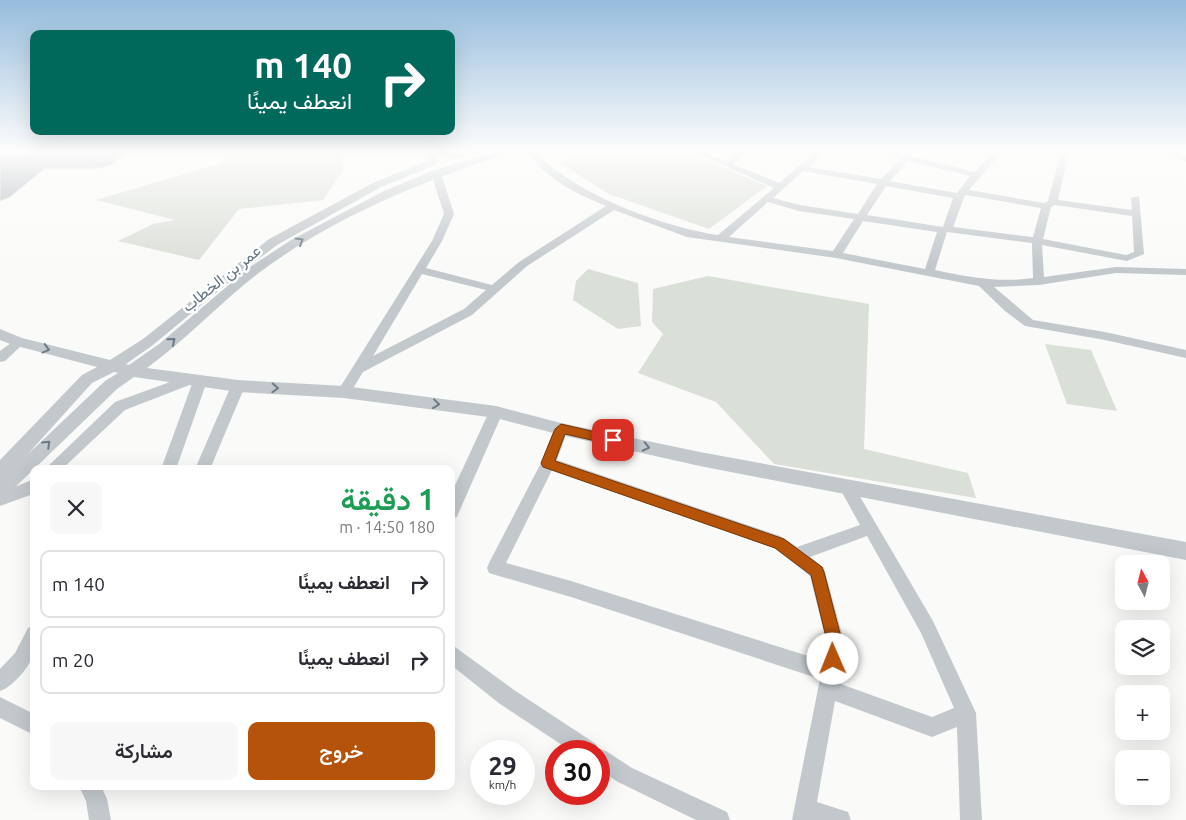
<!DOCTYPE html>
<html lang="ar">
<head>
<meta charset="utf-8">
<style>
  :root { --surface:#fff; --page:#f7f7f7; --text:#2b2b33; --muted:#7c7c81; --line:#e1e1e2; --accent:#b45309 }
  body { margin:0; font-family:Ubuntu,Vazirmatn,sans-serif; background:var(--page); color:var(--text); direction:rtl; height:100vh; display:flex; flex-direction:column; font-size:19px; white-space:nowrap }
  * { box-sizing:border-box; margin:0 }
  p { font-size:16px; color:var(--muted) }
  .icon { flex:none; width:28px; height:28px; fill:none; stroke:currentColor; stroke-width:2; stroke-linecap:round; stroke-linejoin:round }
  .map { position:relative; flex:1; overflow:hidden; direction:ltr }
  .panel { position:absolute; left:30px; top:465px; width:425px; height:325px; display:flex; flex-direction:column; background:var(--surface); border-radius:10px; box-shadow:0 5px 20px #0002; direction:rtl }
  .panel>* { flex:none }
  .top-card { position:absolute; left:30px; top:30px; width:425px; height:105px; border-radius:10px; box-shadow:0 5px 20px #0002; direction:rtl; background:#00695c; color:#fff; overflow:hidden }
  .needle { width:32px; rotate:353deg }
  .tools { position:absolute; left:1115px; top:555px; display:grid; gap:10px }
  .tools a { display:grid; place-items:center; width:55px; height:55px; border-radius:10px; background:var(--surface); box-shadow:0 5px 20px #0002; font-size:25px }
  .speed { position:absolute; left:470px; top:740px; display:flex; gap:10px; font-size:25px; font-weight:700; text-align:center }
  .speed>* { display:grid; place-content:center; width:65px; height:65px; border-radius:50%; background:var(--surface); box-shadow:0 5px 20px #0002; line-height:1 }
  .speed small { font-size:12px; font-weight:400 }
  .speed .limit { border:8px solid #d22; background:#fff; color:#111 }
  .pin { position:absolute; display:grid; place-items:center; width:42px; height:42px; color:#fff; margin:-21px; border-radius:10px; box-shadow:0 2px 8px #0006 }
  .me { position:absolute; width:55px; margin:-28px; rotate:359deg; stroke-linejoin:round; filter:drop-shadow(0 0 4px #0008) }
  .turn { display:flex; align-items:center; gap:18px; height:105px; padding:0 20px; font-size:22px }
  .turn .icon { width:65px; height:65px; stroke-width:2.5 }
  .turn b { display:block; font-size:35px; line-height:42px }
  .round { display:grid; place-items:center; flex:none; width:52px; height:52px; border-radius:10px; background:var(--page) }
  .overview { display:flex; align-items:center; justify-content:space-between; height:85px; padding:0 20px }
  h1 { font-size:30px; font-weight:600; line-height:38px; color:#1e9e55 }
  .primary-button { display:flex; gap:10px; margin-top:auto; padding:10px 20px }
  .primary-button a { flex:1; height:58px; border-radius:10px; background:var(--accent); color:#fff; font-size:20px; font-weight:600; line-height:58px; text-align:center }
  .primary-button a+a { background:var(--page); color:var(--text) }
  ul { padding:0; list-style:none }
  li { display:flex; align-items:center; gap:15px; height:68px; margin:0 10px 8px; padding:0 10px; border:2px solid var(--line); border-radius:10px }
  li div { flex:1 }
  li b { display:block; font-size:19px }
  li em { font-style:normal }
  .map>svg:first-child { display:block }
</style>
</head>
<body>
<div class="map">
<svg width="1186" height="820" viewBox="0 0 1186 820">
  <rect width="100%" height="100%" fill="#fafaf8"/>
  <g fill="#dadfd7">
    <path d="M228,152H339L344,169L323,200L239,209L199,260L118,241L153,224L175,220L96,200L222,163Z"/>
    <path d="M564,152H686L767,186L709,229L609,194L560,163L571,159Z"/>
    <path d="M588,269L638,283L641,326L618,329L573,300L576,281Z"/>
    <path d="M708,276L869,304L864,449L968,473L976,498L774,464L716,402L638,373L663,334L652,322L653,289Z"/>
    <path d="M1045,344L1091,350L1117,411L1067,404Z"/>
  </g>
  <path fill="#aab3b9" stroke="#dcdcda" d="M21,152H126L113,164L101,168L44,169L10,197L0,201V155H17Z"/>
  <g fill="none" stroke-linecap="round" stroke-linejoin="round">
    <g fill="#c3c8cc" fill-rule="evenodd">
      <path d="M528,152H536C574,194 663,227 718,235L774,188L694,152H705L726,161L739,152H748L733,164L779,183L815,152H824L809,167L881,179L900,159L879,152L904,155L906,152H915L912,156L974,172L993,152H1002L969,190L1044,203L1048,201L1061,152H1069L1058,200L1132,210L1131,198L1139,196L1144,254L1127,261L1042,245L1044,277L1116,267L1186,269V275L1116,273L1039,285L994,287L1033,320L1105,332L1186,350V358L1105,340L1025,326L1005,311L979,286L836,258L687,237L614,210L527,266L472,315L363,372L349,395H339L337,392L339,389L432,241L444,214L431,173L433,171L441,173L454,214L442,241L426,268L492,285L519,262L606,206C577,194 545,179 528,152ZM908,161L970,176L957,193L890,181ZM803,171L877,184L858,214L800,205L773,198ZM886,186L953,198L943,227L867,215ZM965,195L1041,208L1033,237L953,227ZM768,202L799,211L854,219L833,251L729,237ZM1055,205L1132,216L1134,252L1126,255L1043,239L1051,207ZM863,221L937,232L925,269L843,253ZM947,232L1032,243L1033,278C999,283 968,277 935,270ZM422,274L486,290L464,309L373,356Z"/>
      <path d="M1160,152H1172L1186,156V162Z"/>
      <path d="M18,338L22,339L24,342L22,345L5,361L0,362V351Z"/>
      <path d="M192,374L205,378L207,381L176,469H161L192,384L125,410L62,469H45L115,402Z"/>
      <path d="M238,381L245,386L210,469H195L231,386Z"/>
      <path d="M496,407L503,412L459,512L457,517L451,519V494L489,412Z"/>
      <path d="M561,424L566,425L568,429L557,460L780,536L797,547L860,525L839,487L842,483L847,481L852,483L933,621L976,713L982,820H960L957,727L932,737L835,701L817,802L848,812L851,820H792L820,679L571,597L489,573L487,568L489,563L541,463L554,429L556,425ZM552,470L774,548L810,576L827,645L824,661L571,581L506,563ZM867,536L921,633L954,708L932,717L838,683L845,645L825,572L823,567L810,557Z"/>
      <path d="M34,479L33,494L0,506V493Z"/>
      <path d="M34,625C34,649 36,659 19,677C13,683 8,688 0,691V669L15,653L28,628Z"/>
      <path d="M451,644L514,690L596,744L598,748L606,751L632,768L727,812L730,820H696L618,782L599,770V751H571L500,704L451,665Z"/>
      <path d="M0,697L34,714V735L0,718Z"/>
      <path d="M79,786H101L107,799L111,820H89L86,801Z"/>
    </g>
    <path fill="#c3c8cc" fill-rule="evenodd" d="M429,152H477L452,159L438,155L435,165L381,187L277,245L239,274L153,345L126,364L129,365L159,344L250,267L291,240L384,191L432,171L493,152H508L507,154C420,182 334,217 260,272C221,302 187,339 147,368L238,380L344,386L496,406L561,423L700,452L1186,542V560L700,466L561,435L496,418L344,398L238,392L134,377L117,389L6,496L0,498V460L82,375L97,367L13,345L0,340V329L22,338L110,360L143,339L269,239L373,183L426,161ZM114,372L118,373L105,381L27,455L92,383Z"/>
  </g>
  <defs><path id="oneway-chevron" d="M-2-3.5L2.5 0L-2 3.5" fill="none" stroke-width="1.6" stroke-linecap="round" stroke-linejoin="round" transform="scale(1.25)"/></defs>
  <g stroke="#6a7a87">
    <use href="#oneway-chevron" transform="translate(300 241) rotate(-30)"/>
    <use href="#oneway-chevron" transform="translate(172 341) rotate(-40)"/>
    <use href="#oneway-chevron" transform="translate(46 349) rotate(15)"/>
    <use href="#oneway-chevron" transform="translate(275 388) rotate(3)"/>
    <use href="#oneway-chevron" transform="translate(436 404) rotate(7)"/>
    <use href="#oneway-chevron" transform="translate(47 444) rotate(-44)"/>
    <use href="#oneway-chevron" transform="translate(646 447) rotate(12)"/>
  </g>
  <linearGradient id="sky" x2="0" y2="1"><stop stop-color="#96bcdc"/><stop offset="0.57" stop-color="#fdfdfc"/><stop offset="1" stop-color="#fdfdfc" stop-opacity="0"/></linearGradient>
  <rect width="1186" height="266" fill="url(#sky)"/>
  <path fill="#b45309" stroke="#753606" d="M561,424L613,436L619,440L613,445L565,434L555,461L784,539L822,567L824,572L843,645L839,664L833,667L828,664L826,659L828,645L811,575L775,548L543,467L541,463L555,429Z"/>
  <g text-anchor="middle" stroke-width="5" stroke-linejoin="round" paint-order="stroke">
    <g font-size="16" fill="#657683" stroke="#fff">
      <text transform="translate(221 278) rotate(-39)" y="6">عمر بن الخطاب</text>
    </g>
  </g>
</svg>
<div class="tools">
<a><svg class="needle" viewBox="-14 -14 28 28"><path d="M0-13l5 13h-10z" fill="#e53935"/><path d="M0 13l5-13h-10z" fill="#7c7c81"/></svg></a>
<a><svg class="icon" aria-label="layers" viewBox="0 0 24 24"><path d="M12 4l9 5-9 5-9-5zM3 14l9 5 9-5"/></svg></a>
<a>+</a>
<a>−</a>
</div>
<div class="speed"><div>29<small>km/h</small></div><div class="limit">30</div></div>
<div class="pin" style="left:613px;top:440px;background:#d93025"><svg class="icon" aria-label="arrive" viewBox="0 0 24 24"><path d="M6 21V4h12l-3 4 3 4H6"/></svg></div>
<svg class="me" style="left:833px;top:659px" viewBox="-20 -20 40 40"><circle r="19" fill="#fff"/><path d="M0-13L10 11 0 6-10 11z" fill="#b45309"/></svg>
<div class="top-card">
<div class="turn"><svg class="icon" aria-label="right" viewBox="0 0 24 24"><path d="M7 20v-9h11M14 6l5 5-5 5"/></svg><div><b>140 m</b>انعطف يمينًا</div></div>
</div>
<section class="panel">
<div class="overview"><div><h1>1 دقيقة</h1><p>180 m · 14:50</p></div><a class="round"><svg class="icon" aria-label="close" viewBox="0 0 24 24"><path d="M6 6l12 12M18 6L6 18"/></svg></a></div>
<ul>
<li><svg class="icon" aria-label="right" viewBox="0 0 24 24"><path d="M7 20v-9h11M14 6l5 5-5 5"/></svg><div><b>انعطف يمينًا</b></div><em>140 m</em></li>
<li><svg class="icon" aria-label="right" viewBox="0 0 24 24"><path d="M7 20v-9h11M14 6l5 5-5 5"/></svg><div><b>انعطف يمينًا</b></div><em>20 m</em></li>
</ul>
<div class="primary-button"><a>خروج</a><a>مشاركة</a></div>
</section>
</div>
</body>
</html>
